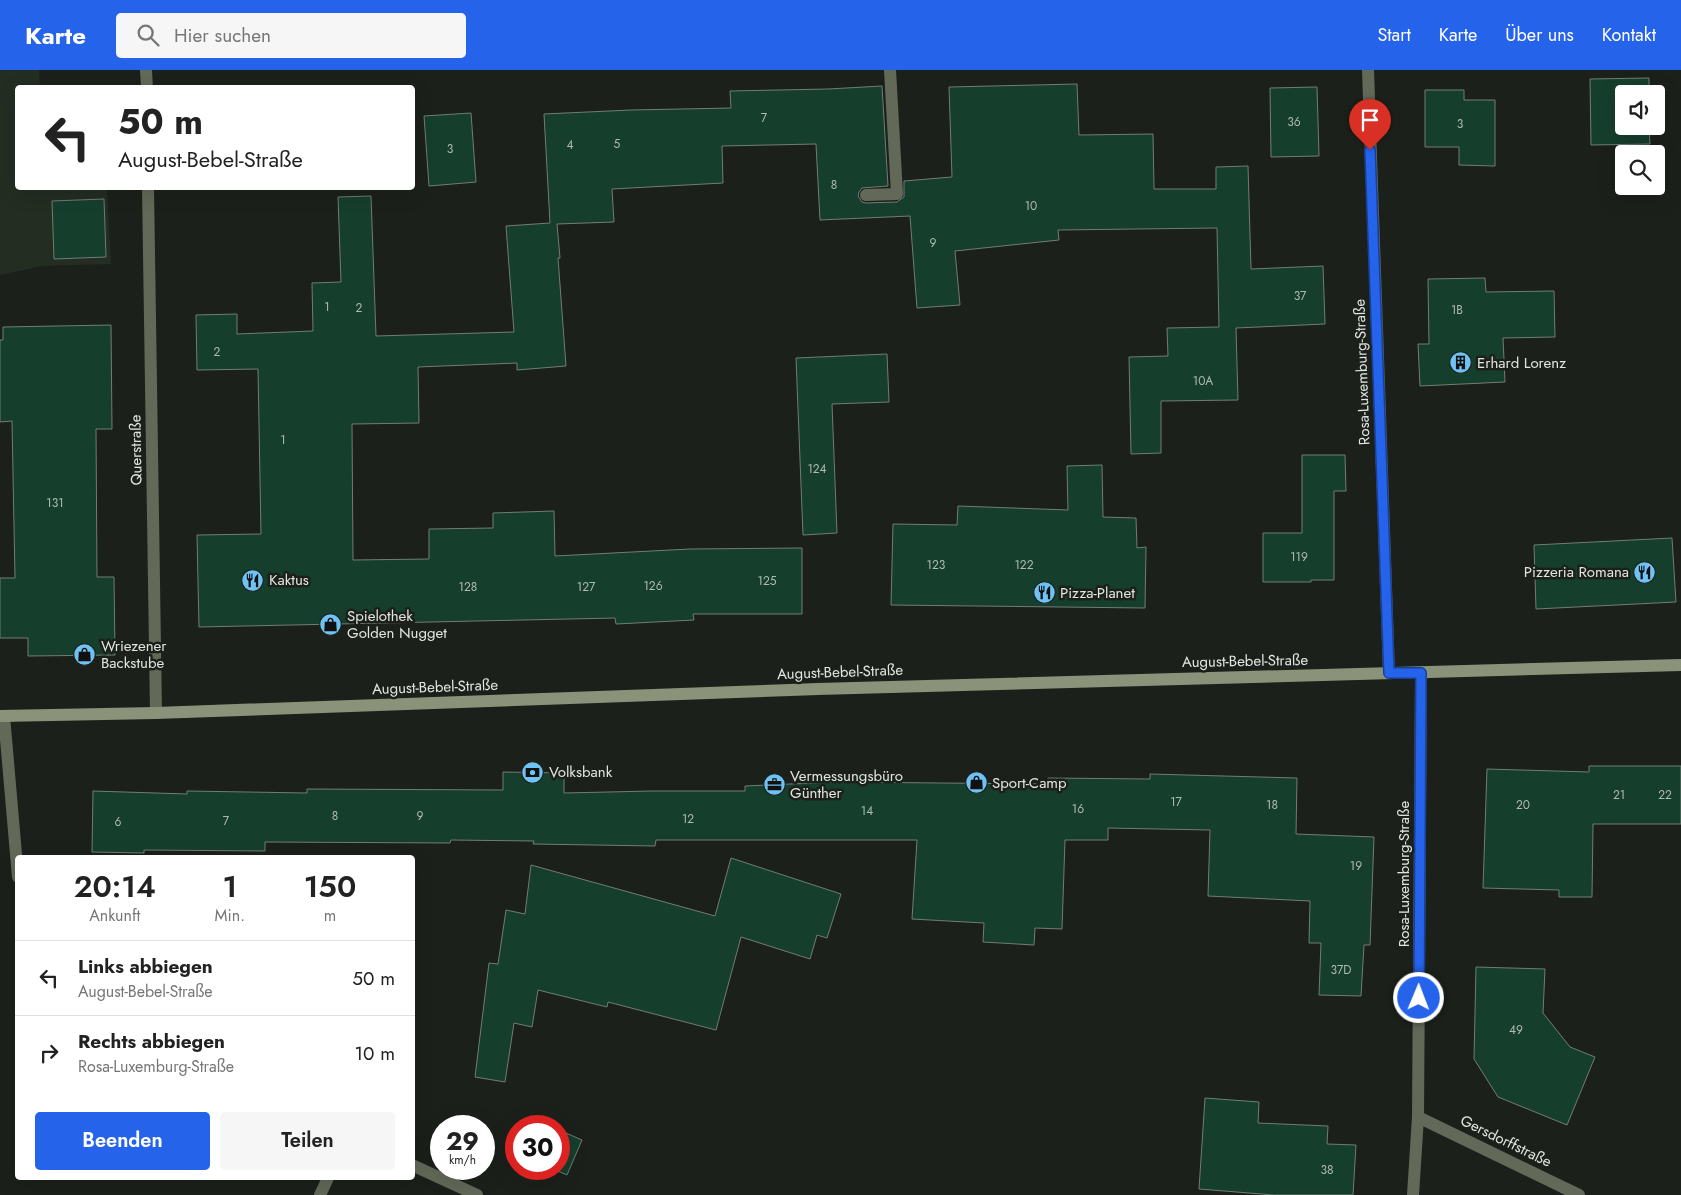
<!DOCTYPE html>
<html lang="de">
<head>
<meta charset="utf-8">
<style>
  :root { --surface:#fff; --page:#f6f6f6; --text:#222; --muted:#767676; --line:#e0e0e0; --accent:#2563eb }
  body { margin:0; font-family:Jost,sans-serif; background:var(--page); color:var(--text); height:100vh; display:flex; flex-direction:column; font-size:19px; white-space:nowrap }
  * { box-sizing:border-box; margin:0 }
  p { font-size:16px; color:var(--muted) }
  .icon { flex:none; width:28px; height:28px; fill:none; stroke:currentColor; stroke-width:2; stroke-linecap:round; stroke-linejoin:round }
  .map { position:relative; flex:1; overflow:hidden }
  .details { position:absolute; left:15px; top:785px; width:400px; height:325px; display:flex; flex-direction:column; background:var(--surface); border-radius:5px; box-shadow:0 5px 20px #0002 }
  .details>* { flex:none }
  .top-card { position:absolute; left:15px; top:15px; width:400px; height:105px; border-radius:5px; box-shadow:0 5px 20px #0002; background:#fff; color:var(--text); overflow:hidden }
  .tools { position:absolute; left:1615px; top:15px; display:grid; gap:10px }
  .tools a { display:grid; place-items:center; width:50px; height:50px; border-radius:5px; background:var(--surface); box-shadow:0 5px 20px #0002; font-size:25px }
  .speed { position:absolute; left:430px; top:1045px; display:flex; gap:10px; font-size:25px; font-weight:700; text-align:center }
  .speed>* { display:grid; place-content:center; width:65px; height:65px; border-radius:50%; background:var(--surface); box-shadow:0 5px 20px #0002; line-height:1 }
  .speed small { font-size:12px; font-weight:400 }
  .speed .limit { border:8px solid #d22; background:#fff; color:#111 }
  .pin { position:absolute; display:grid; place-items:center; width:42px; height:42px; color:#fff; margin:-51px -21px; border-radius:50% 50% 50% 0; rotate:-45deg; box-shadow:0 0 5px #0007 }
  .pin .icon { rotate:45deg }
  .me { position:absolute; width:55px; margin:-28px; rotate:1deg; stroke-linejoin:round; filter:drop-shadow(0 0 4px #0008) }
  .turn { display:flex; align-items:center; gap:18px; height:105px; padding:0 20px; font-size:22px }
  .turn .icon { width:65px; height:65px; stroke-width:2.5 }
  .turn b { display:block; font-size:35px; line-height:42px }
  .eta { display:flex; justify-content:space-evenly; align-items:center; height:85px; text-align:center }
  .eta b { font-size:30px; font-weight:600; line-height:35px }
  .button { display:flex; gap:10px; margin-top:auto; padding:10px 20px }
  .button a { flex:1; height:58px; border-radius:5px; background:var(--accent); color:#fff; font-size:20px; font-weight:600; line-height:58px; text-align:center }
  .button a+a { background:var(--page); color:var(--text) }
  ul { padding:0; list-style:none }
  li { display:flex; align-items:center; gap:15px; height:75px; padding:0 20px; border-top:1px solid var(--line) }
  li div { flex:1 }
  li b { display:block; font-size:19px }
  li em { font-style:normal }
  header { display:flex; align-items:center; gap:30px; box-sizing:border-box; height:70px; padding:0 25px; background:var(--accent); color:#fff }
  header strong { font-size:24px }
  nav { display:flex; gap:28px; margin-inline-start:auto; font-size:18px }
  .search { width:350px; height:45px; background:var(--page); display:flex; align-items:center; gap:12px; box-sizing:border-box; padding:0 18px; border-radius:5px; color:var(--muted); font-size:19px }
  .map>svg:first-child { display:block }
</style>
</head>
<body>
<header>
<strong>Karte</strong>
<div class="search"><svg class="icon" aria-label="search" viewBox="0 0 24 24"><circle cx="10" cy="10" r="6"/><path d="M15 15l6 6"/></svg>Hier suchen</div>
<nav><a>Start</a><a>Karte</a><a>Über uns</a><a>Kontakt</a></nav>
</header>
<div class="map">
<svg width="1681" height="1125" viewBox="0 0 1681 1125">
  <rect width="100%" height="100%" fill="#1b211a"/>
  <path fill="#232d22" d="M0,0H39L40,17L18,18V118H107L111,194L42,196L0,205Z"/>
  <g fill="#163e2d" stroke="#727c77">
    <path d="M1649,8V24H1624V56H1649L1650,74L1591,75L1590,9Z"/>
    <path d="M1077,14L1079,65L1153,64L1154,119H1216V97L1248,96L1251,199L1323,196L1325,254L1236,258L1238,330L1161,331V383L1131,384L1129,287L1168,286L1167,258L1219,257L1217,158L1058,160L1059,170L955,181L960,235L917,238L910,146L820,150L816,74L722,76L723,113L612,119L614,152L557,154L560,188H558L566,296L517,300V293L418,297L419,353L352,354L353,490L429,489V459L493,458V443L554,441L555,486L690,479L802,478V544H693L694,550L616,554L615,548L199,557L197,465L261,464L258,299L197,300L196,245L237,244V264L313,261L312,213L341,212L338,127L371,126L376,266L514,262L506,156L550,153L544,44L631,40L731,38L730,21L828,19L882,16L888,116L862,118L859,122L858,126L862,132L866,133L897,132L904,127V111L952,107L949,17Z"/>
    <path d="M1317,17L1319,86L1271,87L1270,18Z"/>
    <path d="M1425,20H1464V30H1495V96L1459,95V77H1425Z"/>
    <path d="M471,43L476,112L429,116L424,46Z"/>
    <path d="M104,129L106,187L54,189L52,131Z"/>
    <path d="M1485,208L1486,222L1554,221L1555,267L1503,268L1505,312L1420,316L1418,274H1429L1428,209Z"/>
    <path d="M111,255L112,359H96L97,507H114L115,585L28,586V568H0V508H15L12,351L0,352V270H3V257Z"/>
    <path d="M887,284L889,332L832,334L837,463L803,465L796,288Z"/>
    <path d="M1302,385H1345L1346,421H1334V510H1311V512H1263V463H1302Z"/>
    <path d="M1102,395L1103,447L1136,448L1137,478L1146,477L1145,538L891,535L893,454L957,455L958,436L1068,440L1067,396Z"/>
    <path d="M1672,468L1676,532L1536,539L1534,475Z"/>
    <path d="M1589,696H1681V754H1593L1592,827H1559V820L1483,818L1487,699L1589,702Z"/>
    <path d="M503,702L564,703V723L652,721H745V716L836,712L1048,714V708L1150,709V704L1297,708L1296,764L1374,767L1370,875H1364L1361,926L1319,925L1321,873H1309L1310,831L1208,826L1210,760L1108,758V770H1065L1062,859L1035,858L1034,875L983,872L984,853L912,849L917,770H656L655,776L533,774L534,771L451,770L450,773L265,772V781L144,780V783L92,782L93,721L187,724V721L307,723V719L503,720Z"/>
    <path d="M731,788L841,824L827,868L817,865L810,889L741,867L716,960L608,932L607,937L538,920L532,957L514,953L505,1012L475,1007L489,893L498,894L506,840L525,844L531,795L715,846Z"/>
    <path d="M1476,897L1545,899L1543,943L1570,977L1595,987L1567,1055L1498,1027L1474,989Z"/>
    <path d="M1205,1028L1259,1032L1258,1053L1328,1056L1327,1074L1356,1075L1353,1125H1274L1199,1119Z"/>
    <path d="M559,1060L582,1070L567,1105L553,1099H559Z"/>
  </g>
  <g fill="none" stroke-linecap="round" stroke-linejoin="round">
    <path stroke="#636959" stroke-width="12" d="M866,125L897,124L890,0"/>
    <g stroke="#636959" stroke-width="12">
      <path d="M146,0L147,18"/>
      <path d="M1368,0L1389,603"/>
      <path d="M148,118L156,643"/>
      <path d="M4,646L18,807"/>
      <path d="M1418,1047L1579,1125"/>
      <path d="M412,1095L477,1125"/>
      <path d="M320,1125L328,1108"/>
      <path d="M1413,1125L1418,1047L1421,603"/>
    </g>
    <path stroke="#8a937a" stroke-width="12" d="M0,646L156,643L818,619L1681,595"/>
  </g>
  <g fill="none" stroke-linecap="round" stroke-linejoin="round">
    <defs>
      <path id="route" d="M1370,80L1389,603H1421L1419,928"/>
    </defs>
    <use href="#route" stroke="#184099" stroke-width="12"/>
    <use href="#route" stroke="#2563eb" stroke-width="9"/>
  </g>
  <defs>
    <symbol id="building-disc" viewBox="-11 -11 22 22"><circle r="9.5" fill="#6fc2f4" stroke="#1b211a"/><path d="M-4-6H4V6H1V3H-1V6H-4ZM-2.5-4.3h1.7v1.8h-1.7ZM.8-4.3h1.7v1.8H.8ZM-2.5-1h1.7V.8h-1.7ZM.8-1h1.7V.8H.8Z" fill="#111"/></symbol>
    <symbol id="restaurant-disc" viewBox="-11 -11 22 22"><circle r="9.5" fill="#6fc2f4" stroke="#1b211a"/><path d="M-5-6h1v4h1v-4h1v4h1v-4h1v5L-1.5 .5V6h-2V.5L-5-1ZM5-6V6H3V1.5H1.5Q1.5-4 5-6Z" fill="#111"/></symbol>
    <symbol id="shop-disc" viewBox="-11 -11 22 22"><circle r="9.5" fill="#6fc2f4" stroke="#1b211a"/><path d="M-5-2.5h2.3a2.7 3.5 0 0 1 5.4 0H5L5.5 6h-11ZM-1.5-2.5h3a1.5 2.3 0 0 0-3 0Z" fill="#111"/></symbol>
    <symbol id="bank-disc" viewBox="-11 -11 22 22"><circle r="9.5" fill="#6fc2f4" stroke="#1b211a"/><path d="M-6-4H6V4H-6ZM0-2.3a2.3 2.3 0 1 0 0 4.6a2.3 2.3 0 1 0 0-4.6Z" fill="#111"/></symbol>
    <symbol id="office-disc" viewBox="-11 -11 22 22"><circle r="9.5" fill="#6fc2f4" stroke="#1b211a"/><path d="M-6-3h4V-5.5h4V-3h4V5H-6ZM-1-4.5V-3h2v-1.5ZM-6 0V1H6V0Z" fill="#111"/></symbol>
  </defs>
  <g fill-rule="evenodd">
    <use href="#building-disc" x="1448" y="280" width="25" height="25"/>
    <use href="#restaurant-disc" x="1632" y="490" width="25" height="25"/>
    <use href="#restaurant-disc" x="240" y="498" width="25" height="25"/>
    <use href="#restaurant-disc" x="1032" y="510" width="25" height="25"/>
    <use href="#shop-disc" x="318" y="542" width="25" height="25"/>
    <use href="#shop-disc" x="72" y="572" width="25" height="25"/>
    <use href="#bank-disc" x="520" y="690" width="25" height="25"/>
    <use href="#shop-disc" x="964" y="700" width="25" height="25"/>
    <use href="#office-disc" x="762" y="702" width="25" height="25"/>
  </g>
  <g text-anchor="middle" stroke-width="5" stroke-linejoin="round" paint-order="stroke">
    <g font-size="12" fill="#aebbb4">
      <text x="764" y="52">7</text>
      <text x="1294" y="56">36</text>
      <text x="1460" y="58">3</text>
      <text x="617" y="78">5</text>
      <text x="570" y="79">4</text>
      <text x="450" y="83">3</text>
      <text x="834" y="119">8</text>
      <text x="1031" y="140">10</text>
      <text x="933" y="177">9</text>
      <text x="1300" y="230">37</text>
      <text x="327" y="241">1</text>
      <text x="359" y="242">2</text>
      <text x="1457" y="244">1B</text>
      <text x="217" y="286">2</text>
      <text x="1203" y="315">10A</text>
      <text x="283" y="374">1</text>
      <text x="817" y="403">124</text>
      <text x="55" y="437">131</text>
      <text x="1299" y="491">119</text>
      <text x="936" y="499">123</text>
      <text x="1024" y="499">122</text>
      <text x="767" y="515">125</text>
      <text x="653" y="520">126</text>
      <text x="468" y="521">128</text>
      <text x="586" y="521">127</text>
      <text x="1619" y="729">21</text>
      <text x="1665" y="729">22</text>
      <text x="1176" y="736">17</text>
      <text x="1272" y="739">18</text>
      <text x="1523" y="739">20</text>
      <text x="1078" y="743">16</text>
      <text x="867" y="745">14</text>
      <text x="335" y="750">8</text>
      <text x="420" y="750">9</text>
      <text x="688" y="753">12</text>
      <text x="226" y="755">7</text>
      <text x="118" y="756">6</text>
      <text x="1356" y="800">19</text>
      <text x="1341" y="904">37D</text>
      <text x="1516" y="964">49</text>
      <text x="1327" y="1104">38</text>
    </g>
    <g font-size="15" fill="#e1e5e1" stroke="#1b211a" text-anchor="start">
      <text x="1477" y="298">Erhard Lorenz</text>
      <text x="1629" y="507" text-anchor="end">Pizzeria Romana</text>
      <text x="269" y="515">Kaktus</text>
      <text x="1060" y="528">Pizza-Planet</text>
      <text x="347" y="551">Spielothek<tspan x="347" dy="17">Golden Nugget</tspan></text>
      <text x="101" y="581">Wriezener<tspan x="101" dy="17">Backstube</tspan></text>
      <text x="549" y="707">Volksbank</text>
      <text x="790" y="711">Vermessungsbüro<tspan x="790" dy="17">Günther</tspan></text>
      <text x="992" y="718">Sport-Camp</text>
    </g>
    <g font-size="15" fill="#e1e5e1" stroke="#1b211a">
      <text transform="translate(1362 302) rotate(-92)" y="5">Rosa-Luxemburg-Straße</text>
      <text transform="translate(136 380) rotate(-91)" y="5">Querstraße</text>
      <text transform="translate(1245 591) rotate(-1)" y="5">August-Bebel-Straße</text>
      <text transform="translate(840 602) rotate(-2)" y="5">August-Bebel-Straße</text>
      <text transform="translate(435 617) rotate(-2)" y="5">August-Bebel-Straße</text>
      <text transform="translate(1404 804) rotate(-90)" y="5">Rosa-Luxemburg-Straße</text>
      <text transform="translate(1506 1071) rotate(26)" y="5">Gersdorffstraße</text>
    </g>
  </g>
</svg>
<div class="tools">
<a><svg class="icon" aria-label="sound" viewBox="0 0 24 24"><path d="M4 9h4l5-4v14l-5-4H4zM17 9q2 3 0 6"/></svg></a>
<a><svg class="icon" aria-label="search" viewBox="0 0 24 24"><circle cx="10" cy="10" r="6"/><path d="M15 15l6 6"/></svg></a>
</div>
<div class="speed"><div>29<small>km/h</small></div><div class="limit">30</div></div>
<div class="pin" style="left:1370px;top:80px;background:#d93025"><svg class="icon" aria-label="arrive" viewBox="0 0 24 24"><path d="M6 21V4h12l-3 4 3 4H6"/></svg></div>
<svg class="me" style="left:1419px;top:928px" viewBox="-20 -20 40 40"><circle r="17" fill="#2563eb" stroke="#fff" stroke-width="3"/><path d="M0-11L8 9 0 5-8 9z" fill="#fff"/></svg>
<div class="top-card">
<div class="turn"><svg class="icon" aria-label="left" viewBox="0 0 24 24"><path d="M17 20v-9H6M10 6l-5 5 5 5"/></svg><div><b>50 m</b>August-Bebel-Straße</div></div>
</div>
<section class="details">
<div class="eta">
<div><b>20:14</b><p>Ankunft</p></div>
<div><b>1</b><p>Min.</p></div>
<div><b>150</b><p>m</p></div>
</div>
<ul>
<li><svg class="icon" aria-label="left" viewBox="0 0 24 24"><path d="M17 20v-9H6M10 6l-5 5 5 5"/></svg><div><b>Links abbiegen</b><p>August-Bebel-Straße</p></div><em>50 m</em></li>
<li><svg class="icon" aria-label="right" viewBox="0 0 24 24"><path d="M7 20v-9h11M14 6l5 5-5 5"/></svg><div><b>Rechts abbiegen</b><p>Rosa-Luxemburg-Straße</p></div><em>10 m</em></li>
</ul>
<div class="button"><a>Beenden</a><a>Teilen</a></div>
</section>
</div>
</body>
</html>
